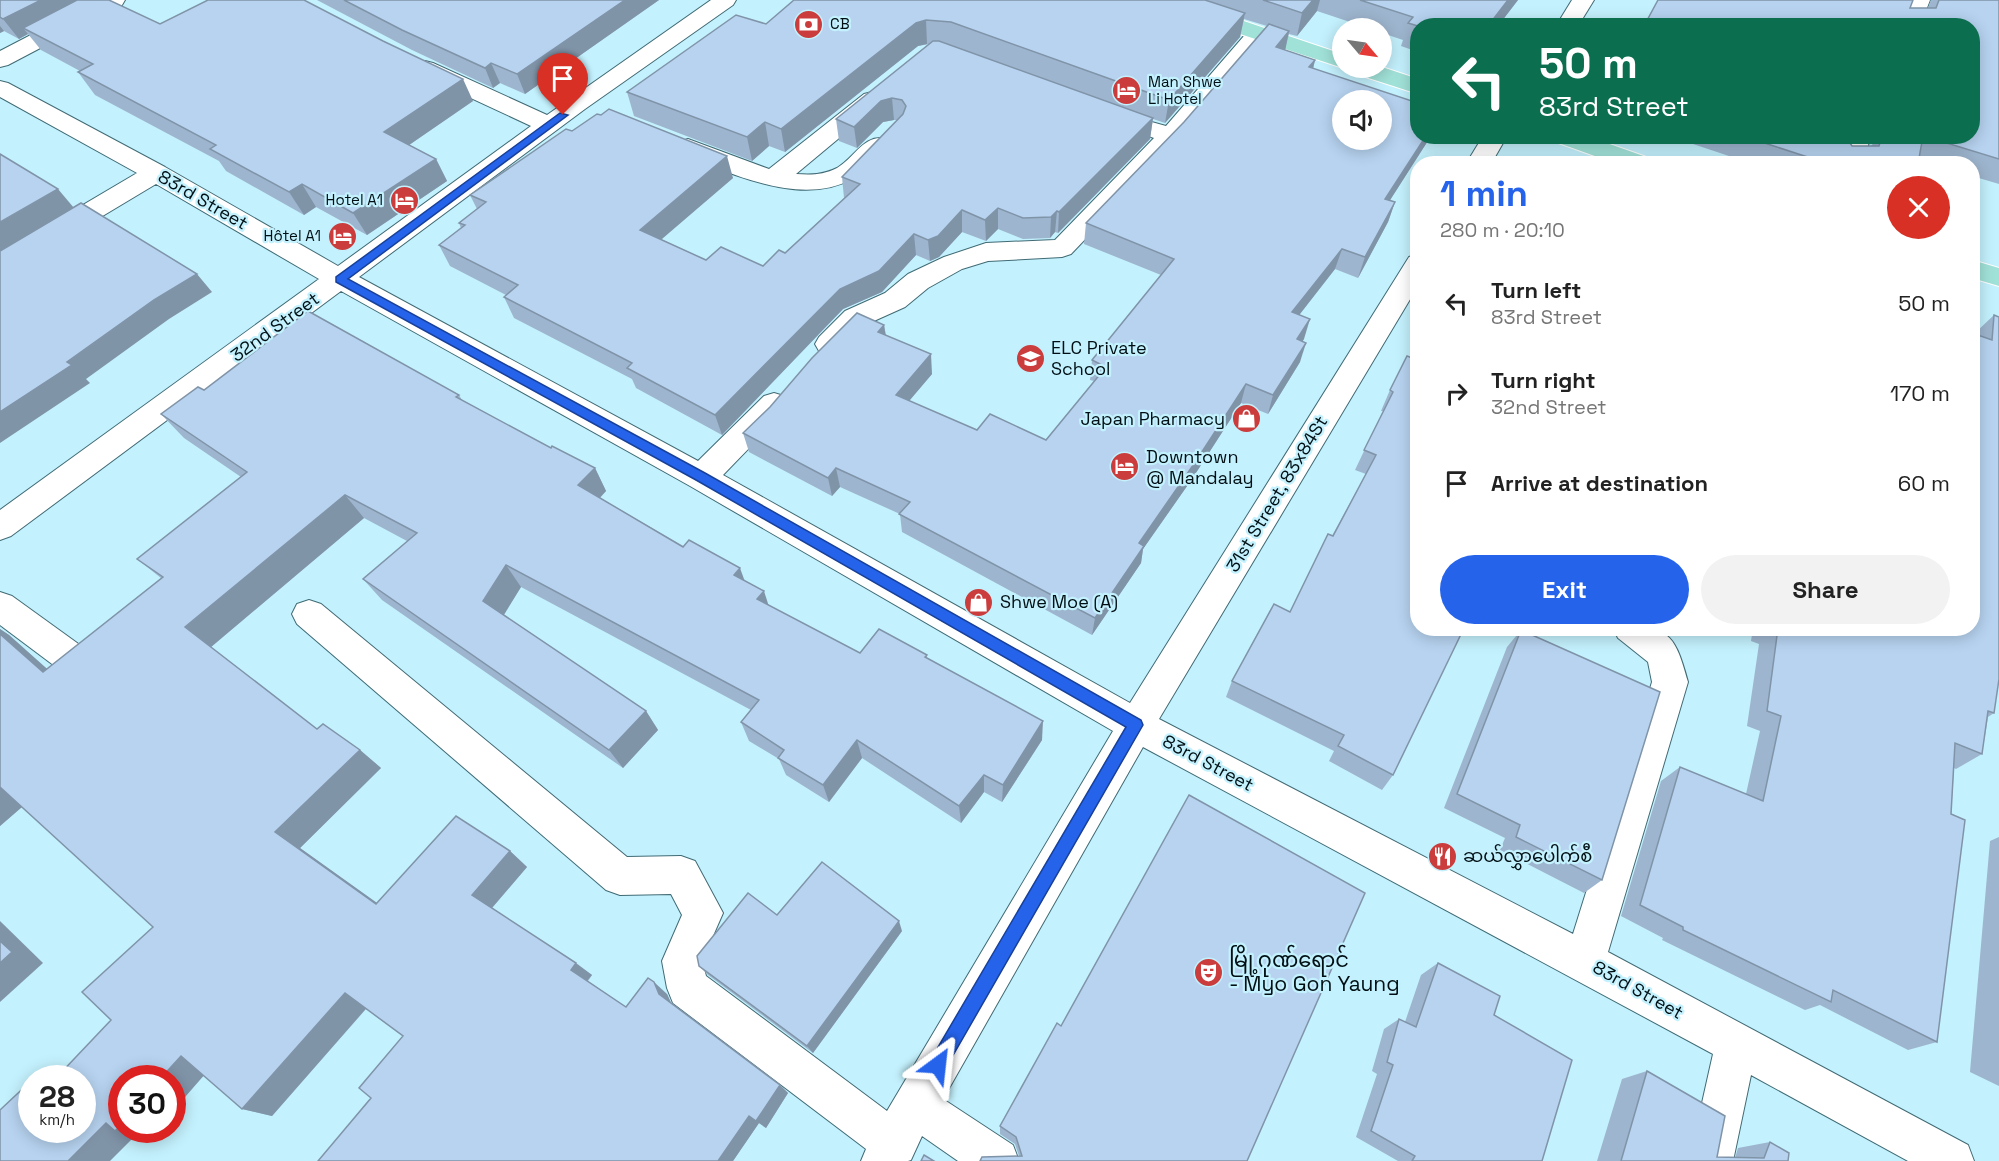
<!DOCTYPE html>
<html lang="en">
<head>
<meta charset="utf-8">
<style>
  :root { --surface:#fff; --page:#f2f2f2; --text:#222; --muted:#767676; --accent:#2563eb }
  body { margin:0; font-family:"Space Grotesk","Noto Sans Myanmar",sans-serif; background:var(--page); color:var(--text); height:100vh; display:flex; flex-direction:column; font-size:22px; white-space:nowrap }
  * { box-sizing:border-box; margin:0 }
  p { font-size:20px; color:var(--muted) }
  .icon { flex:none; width:33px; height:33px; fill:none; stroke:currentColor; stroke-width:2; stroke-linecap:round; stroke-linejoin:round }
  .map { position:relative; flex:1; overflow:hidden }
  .details { position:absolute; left:1410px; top:156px; width:570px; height:480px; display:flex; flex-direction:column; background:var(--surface); border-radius:24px; box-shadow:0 3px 15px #0003 }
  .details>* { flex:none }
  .banner { position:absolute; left:1410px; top:18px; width:570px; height:126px; border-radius:24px; box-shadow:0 3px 15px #0003; background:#0b6e4f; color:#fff; overflow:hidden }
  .needle { width:39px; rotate:119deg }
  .fabs { position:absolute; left:1332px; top:18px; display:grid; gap:12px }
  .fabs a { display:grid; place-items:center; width:60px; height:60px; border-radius:50%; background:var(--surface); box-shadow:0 3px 15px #0003; font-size:30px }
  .speed { position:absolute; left:18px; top:1065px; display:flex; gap:12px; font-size:30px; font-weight:700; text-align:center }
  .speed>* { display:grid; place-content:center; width:78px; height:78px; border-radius:50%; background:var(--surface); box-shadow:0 3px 15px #0003; line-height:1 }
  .speed small { font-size:15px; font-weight:400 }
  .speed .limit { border:9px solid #d22; background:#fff; color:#111 }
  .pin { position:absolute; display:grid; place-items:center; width:51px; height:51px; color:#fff; margin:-62px -26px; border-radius:50% 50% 50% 0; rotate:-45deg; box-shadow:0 0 6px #0007 }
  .pin .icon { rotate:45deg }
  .me { position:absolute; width:66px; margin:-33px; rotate:30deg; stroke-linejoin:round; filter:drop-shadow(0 0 4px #0008) }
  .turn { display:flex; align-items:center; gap:21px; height:126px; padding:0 30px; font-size:27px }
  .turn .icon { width:78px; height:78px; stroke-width:2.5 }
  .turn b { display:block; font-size:42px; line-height:51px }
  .round { display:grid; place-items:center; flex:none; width:63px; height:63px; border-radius:32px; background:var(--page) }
  .head { display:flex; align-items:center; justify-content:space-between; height:102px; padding:0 30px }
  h1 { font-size:36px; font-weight:600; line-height:45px; color:var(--accent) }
  .button { display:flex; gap:12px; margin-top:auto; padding:12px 30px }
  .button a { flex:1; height:69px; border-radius:36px; background:var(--accent); color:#fff; font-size:24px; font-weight:600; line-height:69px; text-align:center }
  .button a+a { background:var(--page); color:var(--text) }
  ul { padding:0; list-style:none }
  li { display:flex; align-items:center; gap:18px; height:90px; padding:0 30px }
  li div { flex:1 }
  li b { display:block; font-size:22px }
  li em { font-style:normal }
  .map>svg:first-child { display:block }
</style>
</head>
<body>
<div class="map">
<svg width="1999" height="1161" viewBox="0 0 1999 1161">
  <rect width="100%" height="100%" fill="#c3f1fd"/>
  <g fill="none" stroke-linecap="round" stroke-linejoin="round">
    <defs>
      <g id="minor">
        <path d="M98,0H125L122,5L8,65L0,67V51Z"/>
        <path d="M711,0H736L733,5L585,109L359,277L698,461L764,396L774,393L784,396L789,404L784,412L723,475L1130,703L1409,257L1418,254V286L1159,719L1573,934L1652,682L1648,662L1618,638L1613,628C1667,628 1673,627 1688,682L1608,952L1968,1145L1974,1161H1908L1751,1075L1733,1161H1689L1713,1054L1143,747L943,1099L1013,1145L1019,1161H958L922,1136L911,1160L908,1161H861L866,1149L673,1003L667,988L662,961L682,915L671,894L620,895L606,890L297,624L292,614L297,604L309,600L321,604L627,857L681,856L695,861L723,913L702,961L706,976L887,1111L1113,731L690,486L341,291L11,536L0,540V510L319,279L156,184L9,272L0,275V254L137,173L0,97V81L8,83L165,167L338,266L531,126L417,73L414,68L417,63L425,61L433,63L547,115Z"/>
        <path d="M1572,0H1594L1578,26H1556Z"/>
        <path d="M1908,0H1930L1920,26H1898Z"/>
        <path d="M1258,27L1266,29L1269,34L1266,39L1179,141L1071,254L1062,257L988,261L962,269L928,288L905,307L865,325L839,351L829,354L819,351L815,344L819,337L845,311L885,293L908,274L944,257L986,243L1055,240L1154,138L1140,133L1136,128L1140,123L1148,121L1166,126L1250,29Z"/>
        <path d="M872,92L880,94L884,99L880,104L796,174C811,175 823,175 837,168C855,158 864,133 887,139L890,144C837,223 749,182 679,152L676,147L679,142L688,139L769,169L864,94Z"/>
        <path d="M1483,136H1507L1491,164H1466Z"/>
        <path d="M1847,136H1871L1862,164H1837Z"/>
        <path d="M0,592L12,596L84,648L89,659L84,670L72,674L60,670L0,625Z"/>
      </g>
      <g id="major">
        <path d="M1149,0H1181L1342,54L1343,68L1152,5Z"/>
        <path d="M1382,67L1418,79V94L1353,73L1350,68Z"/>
        <path d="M1550,136H1587L1652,159L1655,164H1617L1553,141Z"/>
        <path d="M1972,260L1999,268V286L1972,278Z"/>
      </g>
    </defs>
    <use href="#minor" stroke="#406b75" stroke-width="2"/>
    <use href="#major" stroke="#fff" stroke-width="2"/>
    <use href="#minor" fill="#fff" fill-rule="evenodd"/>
    <use href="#major" fill="#a1e2d8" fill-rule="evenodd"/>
  </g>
  <g fill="#9db5ce">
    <path d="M0,0L160,24L473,101L409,145L436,159L447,181L367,235L316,207L304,215L226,171L219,161L95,95L78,72L80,71L41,50L28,34L19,39L4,31L0,33Z"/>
    <path d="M317,0H659L525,94L500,83L493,88L412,50Z"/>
    <path d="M794,0H1518L1498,26H1418V52L1401,46L1403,40L1382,33V28H1368L1317,11L1297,36L1289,34L1285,50L1315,60L1313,69L1418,136H1431L1390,200L1395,202L1388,222L1358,278L1335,269L1299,315L1304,339L1302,341L1300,362L1268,414L1241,403L1192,479L1143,549L1141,563L1092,635L902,532L900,514L840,487L832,496L749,452L743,433L884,325L886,335L932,374L909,401L977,430L1046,440L1094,381L1090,380L1092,360L1161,275L1084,244L1086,223L1184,122L1267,26L1244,19L1240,37L1165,123L1153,119L1150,139L1058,233L1055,232L1050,238L1023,239L998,229L986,241L962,232L939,257L930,261L916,255L882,292L843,309L722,435L636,388L632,379L514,318L504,297L506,295L450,266L439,245L461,228L459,223L477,209L470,195L572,131L733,178L661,239L706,260L763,266L785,253L844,198L842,177L897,120H894L883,122L857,148L839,141L836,119L929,44L918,46L785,152L769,146L752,161L634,116L627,92L766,24Z"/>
    <path d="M1931,0H1999V184L1972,176V164H1932L1919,160L1918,164H1753L1669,136H1852L1850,143L1852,146H1871L1877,139L1878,136H1972L1910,8H1928Z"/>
    <path d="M1994,315V713L1988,717L1982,754L1956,769L1954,768L1937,1042L1908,1050L1820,1005L1805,1010L1662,940L1663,938L1621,916L1661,781L1680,767L1746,794L1760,731L1747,726L1759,644L1751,641L1753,628H1972L1974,334Z"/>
    <path d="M1407,356L1393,775L1382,790L1329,761L1334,751L1226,697L1232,681L1290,612L1366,474L1355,470L1383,411H1381L1390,390Z"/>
    <path d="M204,390L459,395L462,400L551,448L595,468L606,491L600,498L744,581L768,606L860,653L927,655V658L1042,740L1002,802L984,792L961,823L862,758L829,802L786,775L779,759L749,741L741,722L751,710L521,587L503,615L646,711L658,730L623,768L382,600L363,579L407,541L364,518L211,647L317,729L360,750L381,768L300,848L377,903L510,851L527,867L492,908L592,975L588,981L626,1007L667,994L671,1003L780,1085L788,1093L766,1128L759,1123L733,1161H318L371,1098L403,1036L366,1009L272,1116L242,1109L203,1075L151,1137L137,1134L32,1130L111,1020L153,927L22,807L0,826V629L9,635L47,669L161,578L137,559L241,477L184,438L161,414Z"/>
    <path d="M1521,630L1602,880L1584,893L1500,850L1505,838L1444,808L1507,647Z"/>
    <path d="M1999,837V1086L1970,1072L1990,841Z"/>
    <path d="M777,915L902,931L813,1053L708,975L699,966Z"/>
    <path d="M1438,963L1494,1015L1542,1161H1398L1356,1137L1377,1074L1372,1071L1384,1029L1399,1019L1405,1022L1421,975Z"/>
    <path d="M1647,1071L1717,1157L1735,1158L1738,1148L1770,1142L1788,1161H1597L1622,1079Z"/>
    <path d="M1000,1126L1247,1161L1019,1156L1015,1144L1000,1134Z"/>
  </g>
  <g fill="#8094a8">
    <path d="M41,0H84L23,28L28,34L19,39L3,19Z"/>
    <path d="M625,0H659L525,94L517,74Z"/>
    <path d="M1313,0H1320L1317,11L1297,36L1302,13Z"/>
    <path d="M1508,0H1518L1498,26H1488Z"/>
    <path d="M1245,13L1240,37L1165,123L1169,100Z"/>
    <path d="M926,20L927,44L918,46L785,152L781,129L916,23Z"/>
    <path d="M0,26L4,31L0,33Z"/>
    <path d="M1289,31L1285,51L1276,47Z"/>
    <path d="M1315,60L1310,81L1309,67Z"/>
    <path d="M491,63L500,83L493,88L485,68Z"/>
    <path d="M463,79L473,101L396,154L384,132Z"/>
    <path d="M892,98L894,120L883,122L857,148L854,127L881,101Z"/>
    <path d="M1153,118L1150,139L1058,233L1059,212Z"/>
    <path d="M765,122L769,146L752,161L747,137Z"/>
    <path d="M1426,136H1431L1378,219L1385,199Z"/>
    <path d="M727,156L733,178L648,251L640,230Z"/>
    <path d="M436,159L447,181L367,235L353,213Z"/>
    <path d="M302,184L316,207L304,215L289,192Z"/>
    <path d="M58,189L74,208L0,251V222Z"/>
    <path d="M1395,202L1388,222L1358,278L1365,257Z"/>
    <path d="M998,208V229L986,241L985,220Z"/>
    <path d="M962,210V232L939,257L930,261L928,240Z"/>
    <path d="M1057,211L1055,232L1050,238L1051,217Z"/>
    <path d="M914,234L916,255L882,292L843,309L722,435L715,415L840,289Z"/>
    <path d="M1342,249L1335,269L1286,332L1292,312Z"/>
    <path d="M197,274L212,292L169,319L86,379L90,383L0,443V412L67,362L154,300Z"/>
    <path d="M1310,319L1304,339L1291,359L1297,339Z"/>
    <path d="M884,325L887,345L878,332Z"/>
    <path d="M1306,343L1300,362L1268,414L1273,395Z"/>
    <path d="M931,354L932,374L898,414L896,395Z"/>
    <path d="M1246,384L1241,403L1192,479L1143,549L1141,563L1092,635L1095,618L1139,543Z"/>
    <path d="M595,468L606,491L590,508L578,485Z"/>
    <path d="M836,468L840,487L832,496L828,478Z"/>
    <path d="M345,495L364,518L211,647L185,627Z"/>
    <path d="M506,565L521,587L499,623L483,601Z"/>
    <path d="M740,568L748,590L734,575Z"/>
    <path d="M764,591L771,613L757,599Z"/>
    <path d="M0,629L9,635L73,692L43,672L0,634Z"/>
    <path d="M646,711L658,730L623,768L609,750Z"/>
    <path d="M1043,721L1042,740L1002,802L1003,785Z"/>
    <path d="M857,740L862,758L829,802L823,785Z"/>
    <path d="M360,750L381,768L300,848L398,918L376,904L275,832Z"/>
    <path d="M984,775V792L961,823L959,806Z"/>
    <path d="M0,785L30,800L0,826Z"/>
    <path d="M510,851L527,867L491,909L472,895Z"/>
    <path d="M0,921L43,963L0,1002Z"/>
    <path d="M899,921L902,931L813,1053L807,1046Z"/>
    <path d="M576,963L592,975L587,981L571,970Z"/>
    <path d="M654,982L667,994L672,1005L659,994Z"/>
    <path d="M345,993L370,1004L272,1116L242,1109Z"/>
    <path d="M181,1056L213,1065L172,1112V1078H161Z"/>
    <path d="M780,1085L788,1093L766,1128L759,1123L733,1161H718L749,1116Z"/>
    <path d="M106,1123L122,1124V1130H157L151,1137L137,1134L110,1161H68Z"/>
  </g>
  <g fill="#b7d3f0" stroke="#8094a8" stroke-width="1.5" fill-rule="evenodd">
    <path d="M0,0H41L3,19L0,17Z"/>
    <path d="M77,0H109L160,24L208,0H304L383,41L463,79L384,132L436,159L353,213L302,184L289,192L210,149L216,145L78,72L93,64L23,28Z"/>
    <path d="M344,0H625L517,74L491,63L485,68L402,30Z"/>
    <path d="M794,0H1205L1245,13L1169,100L951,22L926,20L916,23L781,129L765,122L747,137L627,92L736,15L766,24Z"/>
    <path d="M1263,0H1313L1302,13Z"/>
    <path d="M1360,0H1508L1488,26H1418L1408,23L1413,17Z"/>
    <path d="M1658,0H1913L1910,8H1936L1939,0H1999V159L1924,136H1972V26H1644Z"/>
    <path d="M1269,24L1289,31L1276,47L1315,60L1309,67L1418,103V136H1426L1385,199L1395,202L1365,257L1342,249L1292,312L1310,319L1297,339L1306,343L1273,395L1246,384L1196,461L1139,543L1144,546L1095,618L899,514L910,502L836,468L828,478L743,433L770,407L812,358L857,313L884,325L878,332L931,354L896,395L977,430L990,414L1046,440L1106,367L1092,360L1174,259L1086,223L1184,122ZM1342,100H1382V140H1342Z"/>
    <path d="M933,41H939L1153,118L1059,212L1057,211L1051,217L1023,218L998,208L985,220L962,210L938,236L928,240L914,234L879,271L840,289L715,415L627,368L632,363L504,297L518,285L439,245L465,225L459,223L486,202L470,195L566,129L572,131L597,114L601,115L609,109L727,156L640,230L706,260L721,247L763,266L779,250L785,253L860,184L842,177L903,114L906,106L902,100L892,98L881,101L854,127L836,119Z"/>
    <path d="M1743,136H1852L1850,143L1852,146H1879L1882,136H1923L1918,164H1829Z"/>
    <path d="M0,154L58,189L0,222Z"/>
    <path d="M1551,159L1563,164H1549Z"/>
    <path d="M81,203L197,274L154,300L67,362L72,365L0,412V251Z"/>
    <path d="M308,311L459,395L456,397L551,448L552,446L595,468L578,485L683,547L689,540L740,568L734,575L764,591L757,599L860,653L879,629L927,655L925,657L1043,721L1003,785L984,775L959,806L857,740L823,785L778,758L784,750L741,722L759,700L506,565L483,601L646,711L609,750L363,579L417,533L345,495L185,627L317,729L323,724L360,750L275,832L376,904L456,816L510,851L472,895L576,963L571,970L626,1007L648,978L654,982L659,994L780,1085L756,1121L749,1116L718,1161H318L371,1098L359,1088L403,1036L345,993L242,1109L181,1056L161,1078H122V1124L115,1131L106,1123L68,1161H0V1110L32,1080V1130H82V1078H56L111,1020L82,992L153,927L0,787V634L43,672L163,577L137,559L247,472L161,414L198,387L204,390Z"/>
    <path d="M1994,315L1999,317V679L1994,713L1988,711L1982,754L1955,743L1951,814L1965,820L1937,1042L1833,990L1831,1002L1683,930V927L1640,905L1680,767L1763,801L1781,716L1767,711L1778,628H1972V333L1992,340Z"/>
    <path d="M1407,356L1418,360V628H1464L1393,775L1338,746L1344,735L1232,681L1274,604L1290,612L1328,534L1333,536L1376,455L1364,450L1393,392L1390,390Z"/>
    <path d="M1521,630L1660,692L1602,880L1516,837L1520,825L1457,794Z"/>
    <path d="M1189,795L1365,893L1247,1161H980L982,1157L1022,1156L1016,1137L1000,1126L1057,1023L1061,1026Z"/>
    <path d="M822,862L899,921L807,1046L699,966L697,956L748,893L777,915Z"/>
    <path d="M0,941L12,952L0,963Z"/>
    <path d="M1438,963L1500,996L1494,1015L1572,1060L1542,1161H1412L1415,1156L1371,1131L1393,1065L1387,1062L1399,1019L1416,1027Z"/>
    <path d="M1647,1071L1725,1116L1717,1157L1764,1158L1770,1142L1789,1153L1788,1161H1621Z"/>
    <path d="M924,1155L934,1161H921Z"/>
  </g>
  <path fill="#2563eb" stroke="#184099" stroke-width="1.5" d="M560,113L568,115L348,279L705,473L1141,720L1143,725L944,1071L938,1074L931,1071L929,1065L931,1059L1126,727L696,480L336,282V277Z"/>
  <defs>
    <symbol id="bank-disc" viewBox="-11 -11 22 22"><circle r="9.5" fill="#cb3c3d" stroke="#c3f1fd"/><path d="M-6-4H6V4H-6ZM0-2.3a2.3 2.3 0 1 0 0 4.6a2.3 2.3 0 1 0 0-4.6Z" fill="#fff"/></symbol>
    <symbol id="hotel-disc" viewBox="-11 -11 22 22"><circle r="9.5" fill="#cb3c3d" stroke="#c3f1fd"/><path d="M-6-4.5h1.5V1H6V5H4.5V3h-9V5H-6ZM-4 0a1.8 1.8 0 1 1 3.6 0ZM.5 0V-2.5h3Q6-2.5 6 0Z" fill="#fff"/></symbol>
    <symbol id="school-disc" viewBox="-11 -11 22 22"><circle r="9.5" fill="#cb3c3d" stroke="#c3f1fd"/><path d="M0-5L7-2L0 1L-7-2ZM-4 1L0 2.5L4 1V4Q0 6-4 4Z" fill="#fff"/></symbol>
    <symbol id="shop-disc" viewBox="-11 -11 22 22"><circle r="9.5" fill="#cb3c3d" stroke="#c3f1fd"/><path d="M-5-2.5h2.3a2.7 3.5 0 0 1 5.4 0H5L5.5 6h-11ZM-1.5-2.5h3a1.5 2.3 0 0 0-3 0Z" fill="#fff"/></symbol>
    <symbol id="restaurant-disc" viewBox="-11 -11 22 22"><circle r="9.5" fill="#cb3c3d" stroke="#c3f1fd"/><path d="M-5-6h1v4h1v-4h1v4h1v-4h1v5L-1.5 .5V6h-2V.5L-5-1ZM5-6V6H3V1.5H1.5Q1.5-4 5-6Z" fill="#fff"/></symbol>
    <symbol id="theatre-disc" viewBox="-11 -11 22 22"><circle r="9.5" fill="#cb3c3d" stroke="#c3f1fd"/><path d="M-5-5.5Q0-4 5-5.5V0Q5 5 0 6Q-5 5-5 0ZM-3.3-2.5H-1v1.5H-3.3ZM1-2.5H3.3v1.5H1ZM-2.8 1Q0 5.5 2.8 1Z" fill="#fff"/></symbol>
  </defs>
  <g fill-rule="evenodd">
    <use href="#bank-disc" x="792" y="8" width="33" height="33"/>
    <use href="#hotel-disc" x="1110" y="74" width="33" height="33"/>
    <use href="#hotel-disc" x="388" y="184" width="33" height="33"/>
    <use href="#hotel-disc" x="326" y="220" width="33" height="33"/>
    <use href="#school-disc" x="1014" y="342" width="33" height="33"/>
    <use href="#shop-disc" x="1230" y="402" width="33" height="33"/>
    <use href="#hotel-disc" x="1108" y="450" width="33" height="33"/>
    <use href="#shop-disc" x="962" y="586" width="33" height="33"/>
    <use href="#restaurant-disc" x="1426" y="840" width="33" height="33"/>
    <use href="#theatre-disc" x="1192" y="956" width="33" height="33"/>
  </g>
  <g text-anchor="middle" stroke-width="4.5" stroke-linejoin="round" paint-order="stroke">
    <g font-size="15" fill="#010f14" stroke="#c3f1fd" text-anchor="start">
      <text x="830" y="29">CB</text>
      <text x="1148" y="87">Man Shwe<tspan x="1148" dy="17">Li Hotel</tspan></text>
      <text x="383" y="205" text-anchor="end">Hotel A1</text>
      <text x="321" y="241" text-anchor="end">Hôtel A1</text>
    </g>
    <g font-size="18" fill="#010f14" stroke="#c3f1fd">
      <text transform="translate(203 200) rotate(30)" y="6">83rd Street</text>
      <text transform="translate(275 327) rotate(-36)" y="6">32nd Street</text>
      <text transform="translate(1277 494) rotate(-59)" y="6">31st Street, 83x84St</text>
      <text transform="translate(1208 763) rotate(28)" y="6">83rd Street</text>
      <text transform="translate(1638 990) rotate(29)" y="6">83rd Street</text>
    </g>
    <g font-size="18" fill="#010f14" stroke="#c3f1fd" text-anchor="start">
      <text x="1051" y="354">ELC Private<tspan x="1051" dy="21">School</tspan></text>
      <text x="1225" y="425" text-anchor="end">Japan Pharmacy</text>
      <text x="1146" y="463">Downtown<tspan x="1146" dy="21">@ Mandalay</tspan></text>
      <text x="1000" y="608">Shwe Moe (A)</text>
      <text x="1463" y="862">ဆယ်လွှာပေါက်စီ</text>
    </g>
    <g font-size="21" fill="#010f14" stroke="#c3f1fd" text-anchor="start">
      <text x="1229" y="967">မြို့ဂုဏ်ရောင်<tspan x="1229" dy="24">- Myo Gon Yaung</tspan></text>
    </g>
  </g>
</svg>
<div class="fabs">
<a><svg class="needle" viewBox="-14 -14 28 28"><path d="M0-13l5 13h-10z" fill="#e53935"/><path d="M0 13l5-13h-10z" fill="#767676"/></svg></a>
<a><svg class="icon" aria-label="sound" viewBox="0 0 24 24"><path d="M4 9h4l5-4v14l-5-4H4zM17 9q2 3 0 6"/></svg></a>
</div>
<div class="speed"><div>28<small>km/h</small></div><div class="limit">30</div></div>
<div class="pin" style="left:563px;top:115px;background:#d93025"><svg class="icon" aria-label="arrive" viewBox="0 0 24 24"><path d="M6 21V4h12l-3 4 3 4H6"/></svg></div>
<svg class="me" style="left:938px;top:1065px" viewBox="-20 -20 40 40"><path d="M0-17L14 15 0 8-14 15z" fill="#2563eb" stroke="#fff" stroke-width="4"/></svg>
<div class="banner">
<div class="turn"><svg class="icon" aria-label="left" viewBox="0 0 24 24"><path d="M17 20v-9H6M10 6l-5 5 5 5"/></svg><div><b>50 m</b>83rd Street</div></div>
</div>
<section class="details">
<div class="head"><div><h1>1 min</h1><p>280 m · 20:10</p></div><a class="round" style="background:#d93025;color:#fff"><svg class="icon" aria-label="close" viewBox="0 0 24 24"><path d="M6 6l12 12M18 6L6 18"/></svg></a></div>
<ul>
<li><svg class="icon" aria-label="left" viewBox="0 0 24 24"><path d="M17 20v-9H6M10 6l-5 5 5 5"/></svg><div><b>Turn left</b><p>83rd Street</p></div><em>50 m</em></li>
<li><svg class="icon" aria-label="right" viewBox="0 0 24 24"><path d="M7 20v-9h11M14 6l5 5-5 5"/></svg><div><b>Turn right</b><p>32nd Street</p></div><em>170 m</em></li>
<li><svg class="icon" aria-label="arrive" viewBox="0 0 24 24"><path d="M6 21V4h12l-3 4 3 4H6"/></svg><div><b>Arrive at destination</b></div><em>60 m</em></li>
</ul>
<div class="button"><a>Exit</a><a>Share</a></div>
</section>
</div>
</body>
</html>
